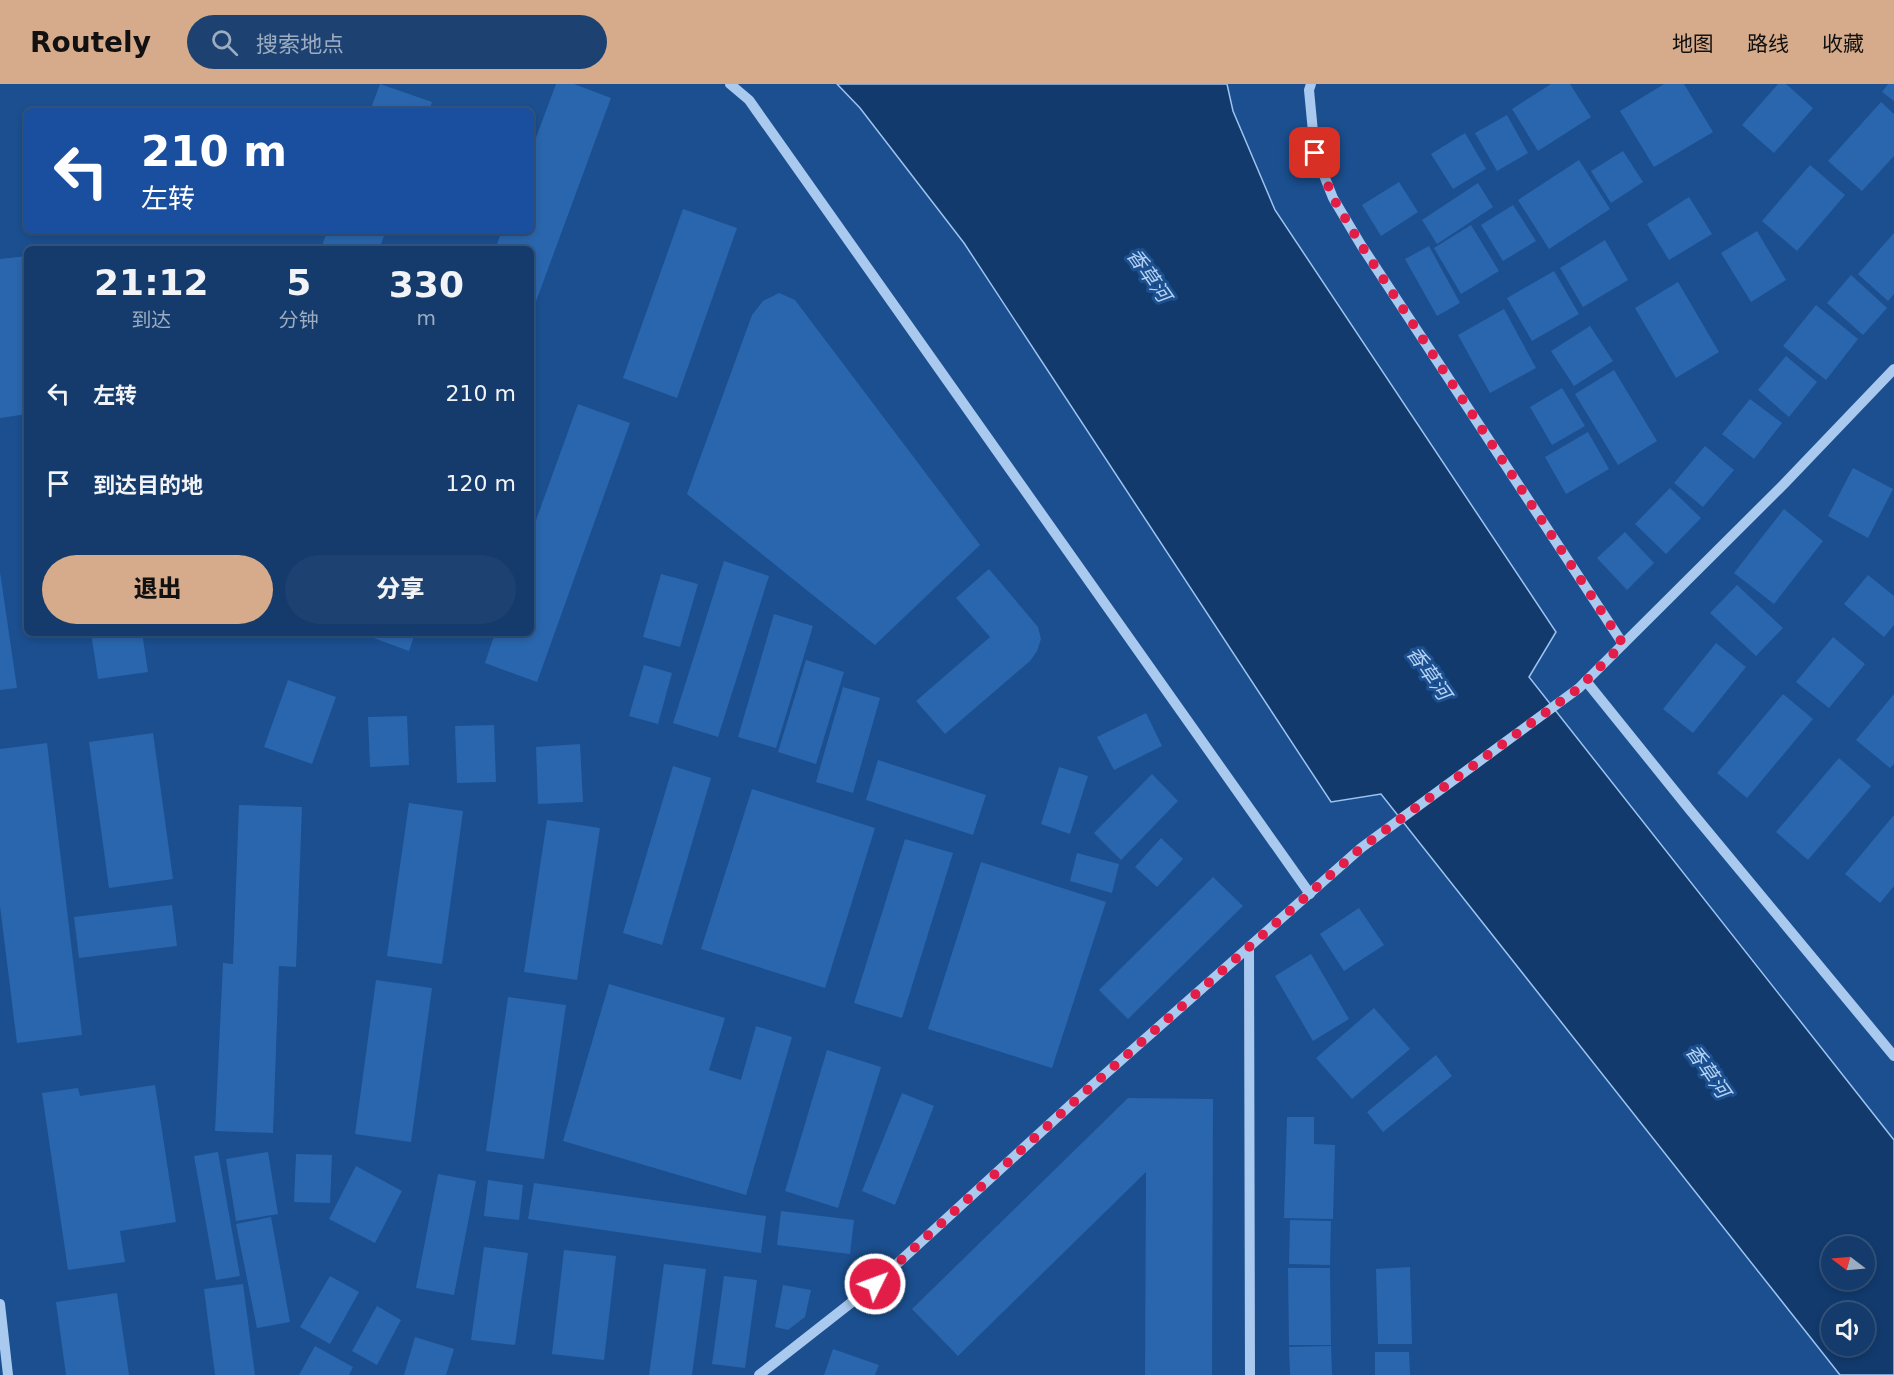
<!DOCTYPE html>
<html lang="zh">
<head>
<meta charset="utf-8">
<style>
  :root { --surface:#143b6b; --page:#1d4271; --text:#f1f3f6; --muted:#9dadc1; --line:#33557e; --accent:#d6ab8b }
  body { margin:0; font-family:"DejaVu Sans","Noto Sans SC",sans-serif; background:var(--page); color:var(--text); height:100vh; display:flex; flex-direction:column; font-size:22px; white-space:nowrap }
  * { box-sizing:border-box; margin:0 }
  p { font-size:20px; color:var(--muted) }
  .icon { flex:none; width:33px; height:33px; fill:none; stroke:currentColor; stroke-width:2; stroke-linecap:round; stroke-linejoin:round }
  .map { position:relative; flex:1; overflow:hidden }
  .panel { position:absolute; left:24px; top:162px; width:510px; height:390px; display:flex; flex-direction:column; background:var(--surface); border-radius:9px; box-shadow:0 3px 9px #0003,0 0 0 2px var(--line) }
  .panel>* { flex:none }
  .top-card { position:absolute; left:24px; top:24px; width:510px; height:126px; border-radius:9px; box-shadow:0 3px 9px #0003,0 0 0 2px var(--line); background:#1a4fa0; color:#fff; overflow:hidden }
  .needle { width:39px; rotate:286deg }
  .buttons { position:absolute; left:1821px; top:1152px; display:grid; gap:12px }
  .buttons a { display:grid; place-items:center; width:54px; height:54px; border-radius:50%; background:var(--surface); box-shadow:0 3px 9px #0003,0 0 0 2px var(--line); font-size:30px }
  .pin { position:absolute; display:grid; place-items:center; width:51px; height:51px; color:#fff; margin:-26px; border-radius:12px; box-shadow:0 3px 9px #0006 }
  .me { position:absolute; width:66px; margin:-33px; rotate:48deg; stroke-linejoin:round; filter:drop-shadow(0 0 4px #0008) }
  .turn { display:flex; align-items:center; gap:21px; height:126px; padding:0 18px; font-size:27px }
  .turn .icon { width:78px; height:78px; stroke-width:2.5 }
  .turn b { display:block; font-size:42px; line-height:51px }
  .eta { display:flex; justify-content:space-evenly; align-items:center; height:102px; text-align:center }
  .eta b { font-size:36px; font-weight:800; line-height:42px }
  .primary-button { display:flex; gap:12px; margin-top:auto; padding:12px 18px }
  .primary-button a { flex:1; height:69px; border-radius:36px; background:var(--accent); color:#111; font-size:24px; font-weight:800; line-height:69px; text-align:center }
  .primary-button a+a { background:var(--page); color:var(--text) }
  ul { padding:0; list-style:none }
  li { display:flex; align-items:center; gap:18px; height:90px; padding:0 18px }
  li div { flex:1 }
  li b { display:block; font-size:22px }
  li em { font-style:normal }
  header { display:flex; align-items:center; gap:36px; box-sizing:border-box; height:84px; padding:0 30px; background:var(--accent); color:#111 }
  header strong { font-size:28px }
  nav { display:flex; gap:33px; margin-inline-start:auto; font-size:21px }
  .search { width:420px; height:54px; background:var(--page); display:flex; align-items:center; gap:15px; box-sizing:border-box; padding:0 21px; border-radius:33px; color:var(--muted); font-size:22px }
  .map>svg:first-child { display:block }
</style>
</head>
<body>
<header>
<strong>Routely</strong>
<div class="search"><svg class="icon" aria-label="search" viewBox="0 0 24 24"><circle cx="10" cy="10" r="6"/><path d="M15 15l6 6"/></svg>搜索地点</div>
<nav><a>地图</a><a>路线</a><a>收藏</a></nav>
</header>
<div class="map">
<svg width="1894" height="1291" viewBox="0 0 1894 1291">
  <rect width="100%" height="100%" fill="#1b4f8f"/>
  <path fill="#123a6d" stroke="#9cc4f0" stroke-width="1.5" fill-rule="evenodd" d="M837,0H1227L1233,27L1275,126L1556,548L1529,593L1894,1056V1291H1840L1381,710L1331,718L964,159L860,24ZM1832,1162H1864V1196H1832ZM1832,1228H1864V1262H1832Z"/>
  <g fill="#2a66ad">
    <path d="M380,0L432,18L429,27H370Z"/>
    <path d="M556,0H574L611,14L531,231V165H495L502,147H531V67Z"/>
    <path d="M1551,0H1570L1591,33L1538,67L1512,25Z"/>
    <path d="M1664,0H1684L1713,48L1654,83L1620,27Z"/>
    <path d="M1778,0H1786L1813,24L1774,69L1742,41Z"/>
    <path d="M1888,0H1894V17L1882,8Z"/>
    <path d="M1881,18L1894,30V72L1862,107L1828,77Z"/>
    <path d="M1507,31L1528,69L1497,87L1475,49Z"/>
    <path d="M1465,49L1486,85L1453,105L1431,70Z"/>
    <path d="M1623,67L1643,98L1611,119L1591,87Z"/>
    <path d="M1579,76L1610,125L1549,165L1518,116Z"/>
    <path d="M1810,81L1845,111L1797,167L1762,137Z"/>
    <path d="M1399,98L1418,128L1381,152L1362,121Z"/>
    <path d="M1478,99L1493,123L1437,160L1422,136Z"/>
    <path d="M1689,113L1712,150L1669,176L1647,140Z"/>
    <path d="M1513,121L1536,157L1503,177L1481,141Z"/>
    <path d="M683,125L737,144L677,314L623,294Z"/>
    <path d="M1471,141L1499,187L1461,210L1434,164Z"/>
    <path d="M327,147H386L379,165H321Z"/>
    <path d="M1757,147L1786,196L1751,218L1721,169Z"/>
    <path d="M1894,149V210L1888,217L1858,190Z"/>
    <path d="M1605,156L1628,196L1583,223L1560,184Z"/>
    <path d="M1429,162L1460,219L1437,232L1405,175Z"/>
    <path d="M27,172V330L0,334V175Z"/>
    <path d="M1554,187L1579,230L1532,257L1507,214Z"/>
    <path d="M1851,191L1887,224L1863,251L1827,219Z"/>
    <path d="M1678,198L1719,268L1676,294L1635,224Z"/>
    <path d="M779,209L795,216L980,461L875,561L687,410L752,231L763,217Z"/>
    <path d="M1816,221L1858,255L1826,296L1783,262Z"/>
    <path d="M1504,225L1536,284L1490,309L1458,251Z"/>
    <path d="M1590,242L1613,277L1574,302L1551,267Z"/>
    <path d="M1786,272L1817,298L1789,333L1758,306Z"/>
    <path d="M1614,286L1657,357L1618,381L1575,310Z"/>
    <path d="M1562,304L1585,342L1552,361L1530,323Z"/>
    <path d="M1750,315L1782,339L1754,375L1722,350Z"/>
    <path d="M578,320L630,339L537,598L485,579L495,549H531V450Z"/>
    <path d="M1588,348L1609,385L1566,410L1545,373Z"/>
    <path d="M1705,362L1734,386L1703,423L1674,399Z"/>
    <path d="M1853,384L1893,405L1868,454L1828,432Z"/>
    <path d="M1670,404L1701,434L1666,470L1635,440Z"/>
    <path d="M1784,425L1823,457L1774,520L1734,489Z"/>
    <path d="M1625,448L1654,479L1627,506L1597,474Z"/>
    <path d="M724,477L769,492L718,653L673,639Z"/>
    <path d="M989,485L1038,543L1041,555L1037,567L1030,577L945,650L916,617L990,553L956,514Z"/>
    <path d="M0,488L17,604L0,606Z"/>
    <path d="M661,490L698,500L680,563L643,553Z"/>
    <path d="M1868,491L1894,512V541L1884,553L1844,520Z"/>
    <path d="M1737,501L1783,544L1756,572L1710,529Z"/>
    <path d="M774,530L813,542L776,664L738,653Z"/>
    <path d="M91,549H142L148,588L98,595Z"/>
    <path d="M360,549H415L409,567Z"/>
    <path d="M1833,553L1865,580L1829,624L1796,598Z"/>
    <path d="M1716,559L1746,583L1693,649L1663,625Z"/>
    <path d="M806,576L844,588L816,680L778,668Z"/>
    <path d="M644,581L672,589L658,640L629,632Z"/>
    <path d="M288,596L336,613L312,680L264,663Z"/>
    <path d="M843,603L880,614L853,709L816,698Z"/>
    <path d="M1783,610L1813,635L1747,714L1717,689Z"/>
    <path d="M1894,610V680L1890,684L1856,656Z"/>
    <path d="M1146,629L1162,662L1114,686L1097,653Z"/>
    <path d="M407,632L409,681L370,683L368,633Z"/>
    <path d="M494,641L496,698L457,699L455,642Z"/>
    <path d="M153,649L173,795L109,804L89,658Z"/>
    <path d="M47,659L82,951L17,959L0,822V665Z"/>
    <path d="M580,660L583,718L538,720L536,663Z"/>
    <path d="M1839,674L1871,702L1808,776L1776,748Z"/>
    <path d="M878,676L986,711L973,751L866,716Z"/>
    <path d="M673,682L711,694L662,861L623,849Z"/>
    <path d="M1059,683L1088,692L1070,750L1041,740Z"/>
    <path d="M1152,690L1178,717L1121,776L1094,749Z"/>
    <path d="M752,705L875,744L825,904L701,865Z"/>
    <path d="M409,719L463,727L442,880L387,872Z"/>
    <path d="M239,721L302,723L296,883L279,882L273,1049L215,1047L223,879L233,880Z"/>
    <path d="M1894,731V802L1880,819L1845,790Z"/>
    <path d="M547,736L600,744L577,896L524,888Z"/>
    <path d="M1161,754L1183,775L1157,803L1135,783Z"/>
    <path d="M905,755L953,769L902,934L854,919Z"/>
    <path d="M1077,769L1119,780L1112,809L1070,797Z"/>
    <path d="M981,778L1106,818L1052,984L928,945Z"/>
    <path d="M1213,793L1243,822L1128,935L1099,906Z"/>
    <path d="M172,821L177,862L79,874L74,833Z"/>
    <path d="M1359,824L1384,861L1344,887L1320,850Z"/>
    <path d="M1311,870L1349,935L1313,957L1275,892Z"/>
    <path d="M376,896L432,904L411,1058L355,1050Z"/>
    <path d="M609,900L725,934L709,986L741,996L756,942L792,953L746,1111L563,1057Z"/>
    <path d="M508,913L566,921L544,1075L486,1067Z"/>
    <path d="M1374,924L1410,965L1352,1015L1316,974Z"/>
    <path d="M827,966L881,983L838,1124L785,1107Z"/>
    <path d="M1436,971L1452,992L1383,1048L1367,1028Z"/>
    <path d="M155,1001L176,1138L120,1147L125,1178L68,1186L42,1009L78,1004L80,1012Z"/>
    <path d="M902,1009L934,1022L895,1121L862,1107Z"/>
    <path d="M1128,1014L1213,1015L1212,1291H1145L1146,1088L958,1272L912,1225Z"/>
    <path d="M1287,1033H1314V1060L1335,1061L1333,1135L1284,1134Z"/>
    <path d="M218,1068L240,1192L216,1196L194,1072Z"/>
    <path d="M268,1068L278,1130L236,1137L226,1075Z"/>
    <path d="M296,1070L332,1071L330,1119L294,1118Z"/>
    <path d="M356,1082L402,1107L375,1159L329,1135Z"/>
    <path d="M438,1090L476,1097L454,1211L416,1204Z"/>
    <path d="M488,1096L523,1101L519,1136L484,1132Z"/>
    <path d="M534,1099L766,1132L761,1169L528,1135Z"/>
    <path d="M781,1127L854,1136L850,1170L777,1161Z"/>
    <path d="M271,1133L290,1238L257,1244L236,1140Z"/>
    <path d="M1290,1136L1331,1137L1330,1181L1289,1180Z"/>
    <path d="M484,1163L528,1169L515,1261L471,1256Z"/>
    <path d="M564,1166L616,1172L604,1276L552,1270Z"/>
    <path d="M664,1180L706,1185L692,1291H649Z"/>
    <path d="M1410,1183L1412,1260H1378L1376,1185Z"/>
    <path d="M1288,1184H1330L1331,1261H1289Z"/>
    <path d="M330,1192L359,1208L330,1260L300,1243Z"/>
    <path d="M724,1192L757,1196L745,1284L712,1280Z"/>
    <path d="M243,1200L255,1291H215L204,1205Z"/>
    <path d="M783,1201L811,1206L805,1233L788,1246L775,1243Z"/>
    <path d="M117,1209L129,1291H66L56,1218Z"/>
    <path d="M377,1222L401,1236L377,1281L352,1267Z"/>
    <path d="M415,1253L454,1265L446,1291H404Z"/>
    <path d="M315,1262L353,1283L349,1291H299Z"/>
    <path d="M1331,1262L1332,1291H1290L1289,1263Z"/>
    <path d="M833,1265L879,1281L875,1291H824Z"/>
    <path d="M1375,1268H1409L1410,1291H1375Z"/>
  </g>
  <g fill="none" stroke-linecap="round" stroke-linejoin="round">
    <g stroke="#a9c9ee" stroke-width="10">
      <path d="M730,0L749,16L1310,810"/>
      <path d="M1311,0L1309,6L1315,69L1333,114L1361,161L1623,560"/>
      <path d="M1586,597L1690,726L1894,972"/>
      <path d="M1249,864L1250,1291"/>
      <path d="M0,1220L8,1291"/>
      <path d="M759,1291L875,1200L1077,1015L1361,764L1579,604L1783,401L1894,285"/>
    </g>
  </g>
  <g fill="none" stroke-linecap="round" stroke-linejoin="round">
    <path stroke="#e11d48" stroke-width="10" stroke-dasharray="0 18" d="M875,1200L1077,1015L1361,764L1579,604L1623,560L1361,161L1333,114L1315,69"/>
  </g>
  <g text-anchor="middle" stroke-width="6" stroke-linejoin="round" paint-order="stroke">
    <g font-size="20" font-style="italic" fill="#b5d3f5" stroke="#1b4f8f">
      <text transform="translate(1149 191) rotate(55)" y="7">香草河</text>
      <text transform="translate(1429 589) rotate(55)" y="7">香草河</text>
      <text transform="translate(1708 987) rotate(55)" y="7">香草河</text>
    </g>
  </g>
</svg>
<div class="buttons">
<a><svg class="needle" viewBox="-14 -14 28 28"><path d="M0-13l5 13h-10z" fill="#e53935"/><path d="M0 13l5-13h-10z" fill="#9dadc1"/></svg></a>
<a><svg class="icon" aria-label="sound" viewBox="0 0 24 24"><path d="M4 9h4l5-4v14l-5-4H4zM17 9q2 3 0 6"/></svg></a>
</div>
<div class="pin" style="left:1315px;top:69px;background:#d93025"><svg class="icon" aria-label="arrive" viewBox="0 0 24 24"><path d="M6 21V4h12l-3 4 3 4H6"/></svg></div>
<svg class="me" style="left:875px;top:1200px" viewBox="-20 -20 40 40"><circle r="17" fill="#e11d48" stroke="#fff" stroke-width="3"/><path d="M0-11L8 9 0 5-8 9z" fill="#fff"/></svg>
<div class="top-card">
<div class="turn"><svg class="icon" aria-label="left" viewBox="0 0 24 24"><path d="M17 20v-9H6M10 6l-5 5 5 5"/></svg><div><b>210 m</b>左转</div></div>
</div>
<section class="panel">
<div class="eta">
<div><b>21:12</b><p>到达</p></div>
<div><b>5</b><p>分钟</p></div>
<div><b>330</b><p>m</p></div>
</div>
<ul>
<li><svg class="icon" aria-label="left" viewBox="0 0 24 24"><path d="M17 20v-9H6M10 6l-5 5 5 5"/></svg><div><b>左转</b></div><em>210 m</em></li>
<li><svg class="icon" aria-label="arrive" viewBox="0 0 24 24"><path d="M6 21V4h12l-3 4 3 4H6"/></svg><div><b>到达目的地</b></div><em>120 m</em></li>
</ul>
<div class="primary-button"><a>退出</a><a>分享</a></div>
</section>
</div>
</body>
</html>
